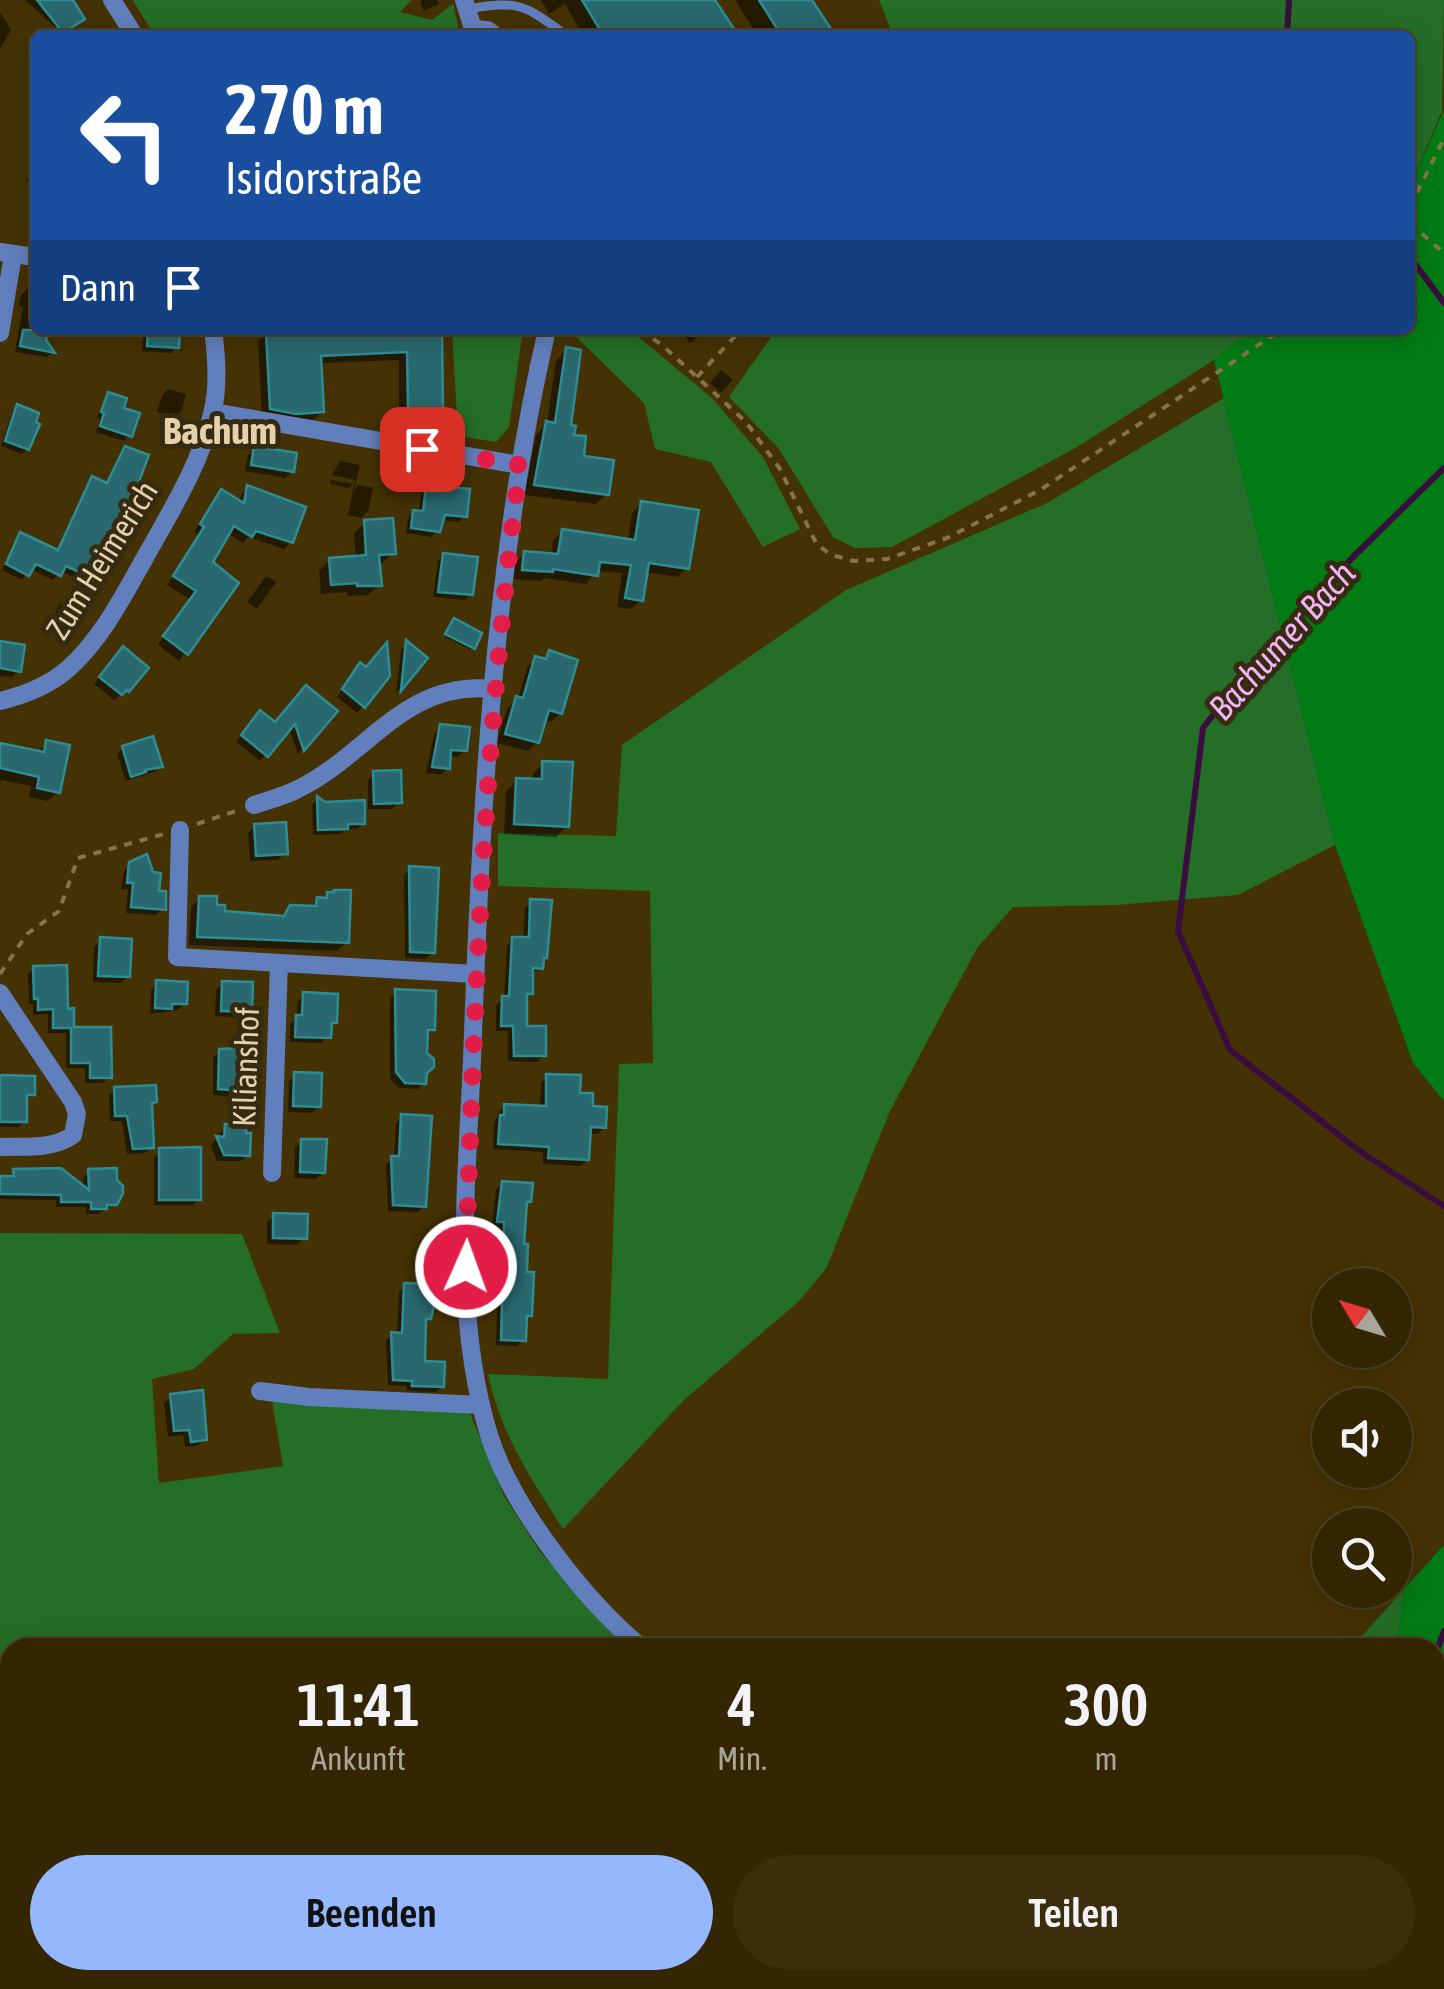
<!DOCTYPE html>
<html lang="de">
<head>
<meta charset="utf-8">
<style>
  :root { --surface:#342603; --page:#3c2e0d; --text:#f1f3f6; --muted:#a9a59a; --line:#4e4325; --accent:#94b7fd }
  body { margin:0; font-family:"Asap Condensed",sans-serif; background:var(--page); color:var(--text); height:100vh; display:flex; flex-direction:column; font-size:38px; white-space:nowrap }
  * { box-sizing:border-box; margin:0 }
  p { font-size:32px; color:var(--muted) }
  .icon { flex:none; width:55px; height:55px; fill:none; stroke:currentColor; stroke-width:2; stroke-linecap:round; stroke-linejoin:round }
  .map { position:relative; flex:1; overflow:hidden }
  .drawer { position:absolute; left:0px; top:1638px; width:1445px; height:352px; display:flex; flex-direction:column; background:var(--surface); border-radius:30px 30px 0 0; box-shadow:0 5px 25px #0003,0 0 0 2px var(--line) }
  .drawer>* { flex:none }
  .banner { position:absolute; left:30px; top:30px; width:1385px; height:305px; border-radius:15px; box-shadow:0 5px 25px #0003,0 0 0 2px var(--line); background:#1a4fa0; color:#fff; overflow:hidden }
  .needle { width:65px; rotate:308deg }
  .fabs { position:absolute; left:1312px; top:1268px; display:grid; gap:20px }
  .fabs a { display:grid; place-items:center; width:100px; height:100px; border-radius:50%; background:var(--surface); box-shadow:0 5px 25px #0003,0 0 0 2px var(--line); font-size:50px }
  .pin { position:absolute; display:grid; place-items:center; width:85px; height:85px; color:#fff; margin:-42px; border-radius:20px; box-shadow:0 5px 15px #0006 }
  .me { position:absolute; width:110px; margin:-55px; rotate:2deg; stroke-linejoin:round; filter:drop-shadow(0 0 8px #0008) }
  .turn { display:flex; align-items:center; gap:35px; height:210px; padding:0 30px; font-size:45px }
  .turn .icon { width:130px; height:130px; stroke-width:2.5 }
  .turn b { display:block; font-size:70px; line-height:85px }
  .then { display:flex; align-items:center; height:95px; padding:0 30px; background:#0003; gap:20px; font-size:38px }
  .eta { display:flex; justify-content:space-evenly; align-items:center; height:170px; text-align:center }
  .eta b { font-size:60px; font-weight:600; line-height:70px }
  .primary-button { display:flex; gap:20px; margin-top:auto; padding:20px 30px }
  .primary-button a { flex:1; height:115px; border-radius:60px; background:var(--accent); color:#111; font-size:40px; font-weight:600; line-height:115px; text-align:center }
  .primary-button a+a { background:var(--page); color:var(--text) }
  .map>svg:first-child { display:block }
</style>
</head>
<body>
<div class="map">
<svg width="1444" height="1989" viewBox="0 0 1444 1989">
  <rect width="100%" height="100%" fill="#453204"/>
  <g fill="#246e27">
    <path d="M133,0H411L400,12L432,20L453,4L460,35H154Z"/>
    <path d="M879,0H1444L1442,111L1410,185V35H893Z"/>
    <path d="M452,330H523L509,427L496,442L458,436Z"/>
    <path d="M569,330H630L712,398L763,457L800,529L763,547L711,462L655,449L644,403Z"/>
    <path d="M776,330H1252L1214,360L1077,447L892,547L855,548L833,537L779,449L729,397Z"/>
    <path d="M1224,398L1335,845L1238,895L1116,905L1013,907L977,948L890,1111L826,1269L798,1302L684,1400L563,1529C529,1475 502,1437 488,1374L608,1379L619,1064L653,1063L650,891L498,886V833L616,836L622,745L846,590L1047,503Z"/>
    <path d="M0,1233L242,1234L280,1333L233,1334L194,1369L152,1379L159,1483L283,1466L272,1401L469,1411L504,1496L541,1553L627,1647L10,1648V1908L0,1916Z"/>
    <path d="M1404,1589L1397,1647H1352Z"/>
    <path d="M1444,1683V1989H1117L1104,1980H1435V1698Z"/>
    <path d="M151,1980H521L506,1989H156Z"/>
  </g>
  <g fill="#007b15">
    <path d="M1444,110V1101L1413,1063L1335,845L1214,360L1252,330H1410V185Z"/>
    <path d="M1444,1545V1683L1435,1698V1648L1397,1647L1404,1589Z"/>
  </g>
  <g fill="#0007">
    <path d="M25,0H70L76,30L71,35H64Z"/>
    <path d="M422,0H437L439,4L424,11L420,2Z"/>
    <path d="M541,0H712L731,35H583L565,4L549,14Z"/>
    <path d="M735,0H809L832,35H757Z"/>
    <path d="M0,12L11,30L0,49Z"/>
    <path d="M35,155V185L26,182Z"/>
    <path d="M35,282V330H45L43,341L52,352L47,357L15,352L23,307L19,306L21,295Z"/>
    <path d="M138,330H178L177,347L171,353L142,351L144,330Z"/>
    <path d="M316,330H439L440,411L431,420H399V360L319,363L322,412L312,421L262,418L258,341L268,332Z"/>
    <path d="M680,330H707L690,343Z"/>
    <path d="M566,350L568,427L581,458L607,494L596,504L524,495L536,435L547,423L556,361Z"/>
    <path d="M721,370L733,380L721,393L710,383Z"/>
    <path d="M168,389L186,394L182,410L175,417L157,412L162,396Z"/>
    <path d="M109,395L120,409L129,435L124,441L96,432L100,419L96,418Z"/>
    <path d="M18,407L27,449L22,454L1,446L12,413Z"/>
    <path d="M126,448L110,555L105,561L97,557L82,581L61,571L53,580L30,569L22,580L2,570L21,535L56,552L87,484L93,479L105,485Z"/>
    <path d="M255,448L292,471L285,478L245,471L248,455Z"/>
    <path d="M340,461L360,465L354,490L359,485L373,488L368,511L361,518L348,515L355,480L332,475Z"/>
    <path d="M331,480L353,484L349,488L330,484Z"/>
    <path d="M427,487L465,516L459,522L441,520L432,537L406,533L408,518L414,512L419,513L421,494Z"/>
    <path d="M248,488L291,542L284,549L248,537L243,543L227,533L210,563L235,583L179,661L158,645L190,599L167,585L199,535L194,532L214,500L221,492L239,503L241,495Z"/>
    <path d="M642,503L687,568L678,577L645,572L641,600L631,609L617,607L622,573L596,571L586,584L544,578L541,581L514,579L515,563L525,553L551,555L553,541L562,531L628,541L632,513Z"/>
    <path d="M365,523L393,553L382,563L377,564L379,585L368,595L347,596V592L321,594L319,571L330,560L356,558L354,533Z"/>
    <path d="M444,555L471,594L465,600L433,597L438,561Z"/>
    <path d="M266,576L276,582L257,609L247,602Z"/>
    <path d="M60,604L72,610L64,625L52,620Z"/>
    <path d="M452,624L473,648L471,650L445,637Z"/>
    <path d="M0,644L18,671L12,677L0,676Z"/>
    <path d="M407,644L425,659L396,693L401,650Z"/>
    <path d="M550,653L560,713L551,722L543,719L537,742L528,751L497,743L507,708L518,699L527,668L536,659L542,660Z"/>
    <path d="M116,656L145,668L127,690L114,700L94,684Z"/>
    <path d="M365,670L363,706L357,713L337,697L354,672Z"/>
    <path d="M334,712L298,754L289,728L260,761L236,742L254,720L274,725Z"/>
    <path d="M441,727L465,750L458,757L448,756V768L441,775L426,773L434,734Z"/>
    <path d="M47,743L57,792L48,801L29,797L31,786L1,780L0,786V746L37,753Z"/>
    <path d="M123,748L160,766L154,772L126,781L117,754Z"/>
    <path d="M543,763L567,826L556,837L504,834L506,791L517,780L532,781L533,774Z"/>
    <path d="M375,773L399,802L392,809H368V780Z"/>
    <path d="M318,799L324,804L363,823L357,829H345L340,834L313,835L312,804Z"/>
    <path d="M255,826L285,853L278,860L250,861L248,833Z"/>
    <path d="M131,864L157,893L163,909L156,915L126,913L128,889H121L124,871Z"/>
    <path d="M410,869L433,952L426,959L405,958L404,875Z"/>
    <path d="M328,895L346,942L337,951L189,945L191,907L200,898L222,914L281,918L291,908L309,909Z"/>
    <path d="M531,901L545,957L541,968L531,974V993L525,999L524,1028L544,1055L537,1062L508,1061V1031H496V1005L504,998L507,946L513,939L523,940L525,908Z"/>
    <path d="M101,940L128,976L121,983L93,982L94,947Z"/>
    <path d="M34,968L65,1011H71V1029L109,1077L103,1083H85V1068H66V1033H48V1014L33,1015V1004H29L28,974Z"/>
    <path d="M157,983L185,1003L178,1010L150,1014L151,990Z"/>
    <path d="M223,983L249,1011L243,1018L215,1016L216,990Z"/>
    <path d="M396,992L432,1029L426,1036L424,1083L418,1089L399,1088L390,1079V998Z"/>
    <path d="M304,995L335,1022L322,1043L290,1042V1024L297,1018V1002Z"/>
    <path d="M220,1051L250,1091L243,1098L213,1095V1058Z"/>
    <path d="M0,1069L2,1078L32,1094L26,1100L24,1121L19,1127H0Z"/>
    <path d="M295,1075L319,1106L312,1113L288,1112L289,1081Z"/>
    <path d="M547,1077L578,1095L604,1127L598,1134L588,1133L587,1159L581,1166L543,1164V1152L493,1149L494,1124L499,1112L505,1106L540,1108L541,1083Z"/>
    <path d="M115,1089L154,1101L150,1106L151,1147L145,1153L127,1154L122,1121H110L109,1095Z"/>
    <path d="M402,1117L424,1206L418,1212L388,1211L386,1164L394,1158L396,1123Z"/>
    <path d="M226,1126L248,1155L241,1161H217L211,1145Z"/>
    <path d="M302,1141L323,1172L316,1179L294,1178L295,1148Z"/>
    <path d="M160,1151L199,1199L193,1205H154V1157Z"/>
    <path d="M89,1171L115,1203L98,1214H86V1207H56V1200L0,1199V1179H7L14,1172L84,1189L83,1178Z"/>
    <path d="M503,1183L529,1201L524,1206L521,1246L529,1315L524,1320L523,1340L517,1346L496,1345L499,1228L492,1227L496,1190Z"/>
    <path d="M274,1215L304,1238L297,1245L267,1244V1222Z"/>
    <path d="M405,1286L429,1318L424,1323L422,1363L442,1386L436,1392L407,1391V1386L388,1385L386,1341L392,1335H397L399,1292Z"/>
    <path d="M171,1397L204,1439L198,1446L185,1447L183,1435L168,1437L164,1403Z"/>
    <path d="M10,1926V1952L0,1941V1936Z"/>
    <path d="M61,1980H94L102,1989H51Z"/>
  </g>
  <g fill="none" stroke-linecap="round" stroke-linejoin="round">
    <g stroke="#3a0d3f" stroke-width="6">
      <path d="M1287,35L1289,0"/>
      <path d="M1410,257L1444,303"/>
      <path d="M1444,468L1354,556L1252,665L1203,728L1178,931L1230,1050L1361,1152L1444,1206"/>
      <path d="M1435,1656L1444,1631"/>
    </g>
  </g>
  <g fill="#28686e" stroke="#2d8c94" stroke-width="2.5">
    <path d="M37,0H73L85,19L63,33Z"/>
    <path d="M582,0H715L738,35H603Z"/>
    <path d="M759,0H812L835,35H781Z"/>
    <path d="M23,330H48L46,340L55,353L20,346Z"/>
    <path d="M148,330H180L179,348L147,346Z"/>
    <path d="M306,330H442L443,412H408L407,352L321,356L324,412L296,414L270,409L266,333Z"/>
    <path d="M566,347L581,350L571,425L576,426L574,435L586,436L584,456L614,460L609,495L534,485L546,421L555,423Z"/>
    <path d="M108,392L127,398L124,408L140,413L132,437L100,426L104,413L101,412Z"/>
    <path d="M17,404L39,413L36,422L40,424L29,450L5,441Z"/>
    <path d="M125,446L149,455L124,521L130,525L112,557L102,552L90,577L66,566L61,576L36,564L29,576L6,564L20,532L58,550L92,476L107,483Z"/>
    <path d="M254,446L297,453L294,472L251,465Z"/>
    <path d="M247,485L306,507L293,543L256,531L252,537L234,526L213,562L239,583L188,655L163,636L196,591L173,576L204,527L200,524L221,489L244,503Z"/>
    <path d="M426,485L470,489L467,517L445,515L440,532L411,528L413,510L423,511Z"/>
    <path d="M641,501L699,510L689,569L649,563L643,601L625,598L631,565L600,562L598,576L553,569V572L522,570L524,551L558,554L562,529L635,540Z"/>
    <path d="M393,518L396,554L379,555L382,586H357V583L331,585L329,558L366,555L364,520Z"/>
    <path d="M443,553L478,557L473,595L438,592Z"/>
    <path d="M454,618L482,633L475,649L445,634Z"/>
    <path d="M406,640L428,658L401,691Z"/>
    <path d="M0,641L25,645L21,672L0,668Z"/>
    <path d="M387,642L390,676L365,708L342,689L360,662L366,667Z"/>
    <path d="M123,646L149,668L129,692L127,690L122,695L99,677Z"/>
    <path d="M549,650L578,660L562,714L549,710L539,743L505,734L516,696L523,698L535,656L546,659Z"/>
    <path d="M306,685L338,711L304,751L295,724L268,757L241,735L260,710L275,722Z"/>
    <path d="M440,724L470,727L467,751L451,750L450,769L432,767Z"/>
    <path d="M153,736L163,767L145,770L146,772L131,777L122,746Z"/>
    <path d="M46,740L70,745L60,793L37,788L39,777L0,768V743L44,752Z"/>
    <path d="M542,761L573,762L569,827L514,824L516,778L542,779Z"/>
    <path d="M401,770L402,803L374,804L373,771Z"/>
    <path d="M317,796L325,802L365,800V824H348V829L318,830Z"/>
    <path d="M286,822L288,854L256,856L254,824Z"/>
    <path d="M147,854L153,872L161,873L159,891H166V910L131,907L133,883H127L129,862Z"/>
    <path d="M409,866L439,868L435,953L410,952Z"/>
    <path d="M334,890H351L349,943L197,937L199,896H217V905H225V911L284,916L290,905L316,906L317,897L327,898V892H334Z"/>
    <path d="M530,899L552,900L547,958H544L543,969L533,968V994H527V1026H546V1056H514L513,1026H501L502,996H509L512,937H529Z"/>
    <path d="M100,937L132,939L130,977L98,976Z"/>
    <path d="M67,965L68,1009L74,1008V1027H111L112,1078H90V1063H71V1028H53V1009L38,1010V999H34L33,966Z"/>
    <path d="M156,980L188,982L187,1004H172V1009L155,1008Z"/>
    <path d="M222,981L253,982L252,1012L221,1011Z"/>
    <path d="M395,989L436,991L435,1030H428L427,1053L434,1059V1067L427,1073L426,1084L405,1083L396,1072Z"/>
    <path d="M303,992L338,994L337,1023H332L331,1038L295,1037L296,1015H302Z"/>
    <path d="M239,1048L254,1049L252,1092L218,1089L219,1049Z"/>
    <path d="M294,1072L322,1073L321,1107L293,1106Z"/>
    <path d="M546,1074L581,1075L580,1093H593V1106L607,1107L606,1128L591,1127L589,1160L548,1158L549,1147L498,1144L500,1115H504V1104L546,1106Z"/>
    <path d="M0,1075L35,1076V1095H27V1122H0Z"/>
    <path d="M156,1085L157,1102L152,1103L154,1148L133,1149L127,1116H115L114,1087Z"/>
    <path d="M401,1114L432,1116L426,1207L393,1205L391,1156H399Z"/>
    <path d="M225,1124H246V1133H251L250,1156L224,1155L216,1136L224,1137Z"/>
    <path d="M301,1139H327L325,1173L300,1172Z"/>
    <path d="M201,1147V1200H159V1148Z"/>
    <path d="M61,1168L89,1190L88,1169L117,1168V1180L123,1186V1193L117,1205H107V1209H91V1202H61V1195L0,1194V1176H14L13,1169Z"/>
    <path d="M502,1181L533,1183L531,1202H527L524,1244H528L527,1272H534L532,1316H527L526,1341L501,1340L504,1222H497Z"/>
    <path d="M273,1213L308,1214L307,1239L273,1238Z"/>
    <path d="M404,1283L432,1284L434,1306L431,1319H426L425,1361L445,1362L444,1387L412,1386V1381L393,1380L391,1332L402,1333Z"/>
    <path d="M203,1390L207,1440L191,1442L189,1430L174,1431L170,1394Z"/>
  </g>
  <g fill="none" stroke-linecap="round" stroke-linejoin="round">
    <g stroke="#877449" stroke-width="4" stroke-dasharray="8 8" stroke-linecap="butt">
      <path d="M1410,207L1444,138"/>
      <path d="M1410,223L1444,253"/>
      <path d="M640,330L662,345L746,422L780,469L817,545L832,555L854,561L887,559L947,538L1040,490L1281,330"/>
      <path d="M697,377L741,330"/>
      <path d="M197,824L236,811"/>
      <path d="M0,974L27,934L59,911L78,858L164,834"/>
    </g>
    <g stroke="#617fbd" stroke-width="9">
      <path d="M468,9C521,0 524,5 566,35"/>
      <path d="M472,24L490,26L502,35"/>
    </g>
    <g stroke="#617fbd" stroke-width="18">
      <path d="M112,0L134,35"/>
      <path d="M464,0L475,35"/>
      <path d="M0,252L35,257"/>
      <path d="M547,330C492,565 481,818 472,1059C467,1182 452,1314 489,1435C511,1506 584,1600 642,1648"/>
      <path d="M0,333L13,255"/>
      <path d="M213,412L520,465"/>
      <path d="M0,701C25,695 50,685 69,668C103,637 125,593 147,554C172,509 200,465 212,414C219,387 217,358 213,330"/>
      <path d="M254,805C269,800 285,796 298,789C369,754 405,680 493,689"/>
      <path d="M180,830L177,957L475,974"/>
      <path d="M0,993L73,1102L77,1114L73,1135C52,1150 25,1146 0,1147"/>
      <path d="M272,1173L279,963"/>
      <path d="M260,1391L309,1397L481,1405"/>
      <path d="M0,1976L13,1989"/>
      <path d="M1074,1980L1087,1989"/>
    </g>
  </g>
  <g fill="none" stroke-linecap="round" stroke-linejoin="round">
    <path stroke="#e11d48" stroke-width="18" stroke-dasharray="0 32.4" d="M422,449L520,465C485,732 474,999 466,1267"/>
  </g>
  <g text-anchor="middle" stroke-width="10" stroke-linejoin="round" paint-order="stroke">
    <g font-size="32" fill="#e4d1ac" stroke="#362a10">
      <text transform="translate(102 560) rotate(-58)" y="11">Zum Heimerich</text>
      <text transform="translate(246 1067) rotate(-88)" y="11">Kilianshof</text>
    </g>
    <g font-size="35" font-style="italic" fill="#f3b3f9" stroke="#362a10">
      <text transform="translate(1282 641) rotate(-48)" y="12">Bachumer Bach</text>
    </g>
    <g font-size="38" font-weight="bold" fill="#e4d1ac" stroke="#362a10">
      <text x="220" y="444">Bachum</text>
    </g>
  </g>
</svg>
<div class="fabs">
<a><svg class="needle" viewBox="-14 -14 28 28"><path d="M0-13l5 13h-10z" fill="#e53935"/><path d="M0 13l5-13h-10z" fill="#a9a59a"/></svg></a>
<a><svg class="icon" aria-label="sound" viewBox="0 0 24 24"><path d="M4 9h4l5-4v14l-5-4H4zM17 9q2 3 0 6"/></svg></a>
<a><svg class="icon" aria-label="search" viewBox="0 0 24 24"><circle cx="10" cy="10" r="6"/><path d="M15 15l6 6"/></svg></a>
</div>
<div class="pin" style="left:422px;top:449px;background:#d93025"><svg class="icon" aria-label="arrive" viewBox="0 0 24 24"><path d="M6 21V4h12l-3 4 3 4H6"/></svg></div>
<svg class="me" style="left:466px;top:1267px" viewBox="-20 -20 40 40"><circle r="17" fill="#e11d48" stroke="#fff" stroke-width="3"/><path d="M0-11L8 9 0 5-8 9z" fill="#fff"/></svg>
<div class="banner">
<div class="turn"><svg class="icon" aria-label="left" viewBox="0 0 24 24"><path d="M17 20v-9H6M10 6l-5 5 5 5"/></svg><div><b>270 m</b>Isidorstraße</div></div>
<div class="then">Dann<svg class="icon" aria-label="arrive" viewBox="0 0 24 24"><path d="M6 21V4h12l-3 4 3 4H6"/></svg></div>
</div>
<section class="drawer">
<div class="eta">
<div><b>11:41</b><p>Ankunft</p></div>
<div><b>4</b><p>Min.</p></div>
<div><b>300</b><p>m</p></div>
</div>
<div class="primary-button"><a>Beenden</a><a>Teilen</a></div>
</section>
</div>
</body>
</html>
